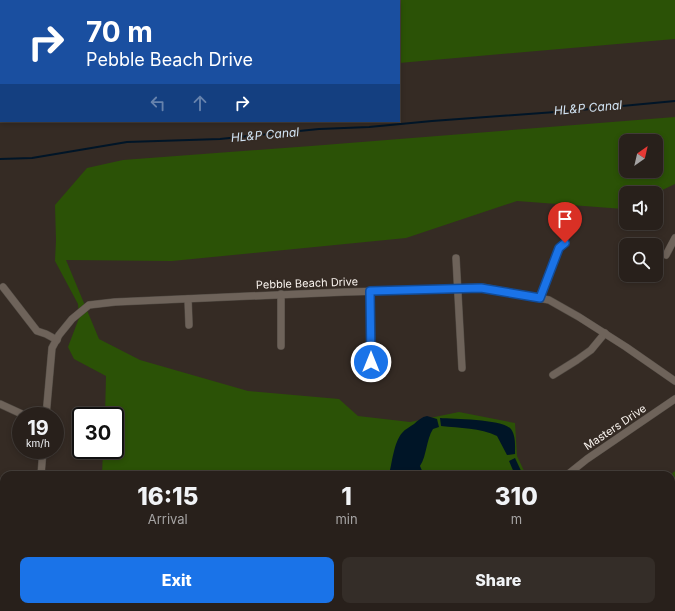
<!DOCTYPE html>
<html lang="en">
<head>
<meta charset="utf-8">
<style>
  :root { --surface:#28201b; --page:#342d28; --text:#f1f3f6; --muted:#a5a3a3; --line:#443e3a; --accent:#1a73e8 }
  body { margin:0; font-family:Inter,sans-serif; background:var(--page); color:var(--text); height:100vh; display:flex; flex-direction:column; font-size:15px; white-space:nowrap }
  * { box-sizing:border-box; margin:0 }
  p { font-size:13px; color:var(--muted) }
  .icon { flex:none; width:22px; height:22px; fill:none; stroke:currentColor; stroke-width:2; stroke-linecap:round; stroke-linejoin:round }
  .map { position:relative; flex:1; overflow:hidden }
  .sheet { position:absolute; left:0px; top:471px; width:675px; height:140px; display:flex; flex-direction:column; background:var(--surface); border-radius:12px 12px 0 0; box-shadow:0 2px 6px #0003,0 0 0 1px var(--line) }
  .sheet>* { flex:none }
  .top-card { position:absolute; left:0px; top:0px; width:400px; height:122px; box-shadow:0 2px 6px #0003,0 0 0 1px var(--line); background:#1a4fa0; color:#fff; overflow:hidden }
  .needle { width:26px; rotate:34deg }
  .tools { position:absolute; left:619px; top:134px; display:grid; gap:8px }
  .tools a { display:grid; place-items:center; width:44px; height:44px; border-radius:8px; background:var(--surface); box-shadow:0 2px 6px #0003,0 0 0 1px var(--line); font-size:20px }
  .speed { position:absolute; left:12px; top:407px; display:flex; gap:8px; font-size:20px; font-weight:700; text-align:center }
  .speed>* { display:grid; place-content:center; width:52px; height:52px; border-radius:50%; background:var(--surface); box-shadow:0 2px 6px #0003,0 0 0 1px var(--line); line-height:1 }
  .speed small { font-size:10px; font-weight:400 }
  .speed .limit { border:2px solid #111; border-radius:6px; background:#fff; color:#111 }
  .pin { position:absolute; display:grid; place-items:center; width:34px; height:34px; color:#fff; margin:-41px -17px; border-radius:50% 50% 50% 0; rotate:-45deg; box-shadow:0 0 4px #0007 }
  .pin .icon { rotate:45deg }
  .me { position:absolute; width:44px; margin:-22px; rotate:0deg; stroke-linejoin:round; filter:drop-shadow(0 0 3px #0008) }
  .turn { display:flex; align-items:center; gap:14px; height:84px; padding:0 20px; font-size:18px }
  .turn .icon { width:52px; height:52px; stroke-width:2.5 }
  .turn b { display:block; font-size:28px; line-height:34px }
  .lanes { display:flex; align-items:center; height:38px; padding:0 20px; background:#0003; justify-content:center; gap:20px; direction:ltr }
  .lanes .off { opacity:.35 }
  .eta { display:flex; justify-content:space-evenly; align-items:center; height:68px; text-align:center }
  .eta b { font-size:24px; font-weight:800; line-height:28px }
  .action { display:flex; gap:8px; margin-top:auto; padding:8px 20px }
  .action a { flex:1; height:46px; border-radius:8px; background:var(--accent); color:#fff; font-size:16px; font-weight:800; line-height:46px; text-align:center }
  .action a+a { background:var(--page); color:var(--text) }
  .map>svg:first-child { display:block }
</style>
</head>
<body>
<div class="map">
<svg width="675" height="611" viewBox="0 0 675 611">
  <rect width="100%" height="100%" fill="#352b24"/>
  <g fill="#2b5206" fill-rule="evenodd">
    <path d="M0,0H54V1H1V76H0Z"/>
    <path d="M299,0H675V39L399,63V1H285Z"/>
    <path d="M675,117V184L656,193H626V208L624,209L517,201L406,238L172,261L66,260L99,339L140,360L248,391L339,399L358,416L410,422L459,412L515,423L517,456L526,475H102L103,450H115V416H105L106,376L74,359L68,347L79,318L78,304L55,261L56,240L55,205L87,168L123,160L311,146ZM626,141H656V171H626Z"/>
    <path d="M675,471V552H671V475H670Z"/>
    <path d="M97,607H500V611H94Z"/>
  </g>
  <g fill="#001527">
    <path d="M427,416L437,419L439,427L433,429C426,440 427,455 420,466L424,475H389C392,463 394,442 402,433C405,429 410,427 414,424C418,420 422,417 427,416Z"/>
    <path d="M440,418C454,419 503,419 511,429C516,436 515,446 515,454L507,455L497,436C480,428 460,428 441,426Z"/>
    <path d="M515,458L523,475H515L509,461Z"/>
    <path d="M172,607H212V611H171Z"/>
    <path d="M364,607H406L398,611H367Z"/>
  </g>
  <g fill="none" stroke-linecap="round" stroke-linejoin="round">
    <path stroke="#001527" stroke-width="2" d="M0,159L32,158L127,142L220,139L319,129L369,127L432,121L569,111L675,101"/>
    <defs>
      <g id="lane">
        <path d="M40,1V0"/>
        <path d="M0,66H1"/>
      </g>
      <g id="street">
        <path d="M178,1L180,0"/>
        <path d="M666,255L675,238"/>
        <path d="M456,258L462,368"/>
        <path d="M3,287L37,331L46,334L57,340"/>
        <path d="M370,291L371,362"/>
        <path d="M540,298L559,248L565,243"/>
        <path d="M188,299L189,325"/>
        <path d="M281,346V294"/>
        <path d="M553,375L577,360L591,350L605,333"/>
        <path d="M0,404L24,415L34,416"/>
        <path d="M46,416L52,348L59,335L72,319L89,305L115,302L345,292L424,290L481,287L549,300L579,317L626,347L675,381"/>
        <path d="M41,475L43,450"/>
        <path d="M567,475L587,459L675,399"/>
        <path d="M0,497L4,498"/>
        <path d="M0,589L4,591"/>
        <path d="M513,607V611"/>
        <path d="M618,607L619,611"/>
        <path d="M19,611L20,607"/>
      </g>
    </defs>
    <use href="#lane" stroke="#514a43" stroke-width="4.5"/>
    <use href="#street" stroke="#514a43" stroke-width="8"/>
    <use href="#lane" stroke="#6e635a" stroke-width="3.5"/>
    <use href="#street" stroke="#6e635a" stroke-width="7"/>
  </g>
  <g fill="none" stroke-linecap="round" stroke-linejoin="round">
    <defs>
      <path id="route" d="M371,362L370,291L481,288L540,298L559,248L565,243"/>
    </defs>
    <use href="#route" stroke="#114b97" stroke-width="10"/>
    <use href="#route" stroke="#1a73e8" stroke-width="7"/>
  </g>
  <g text-anchor="middle" stroke-width="3" stroke-linejoin="round" paint-order="stroke">
    <g font-size="11" fill="#f9f3ee" stroke="#352b24">
      <text transform="translate(307 283) rotate(-2)" y="4">Pebble Beach Drive</text>
      <text transform="translate(615 427) rotate(-34)" y="4">Masters Drive</text>
    </g>
    <g font-size="12" font-style="italic" fill="#d2e4f4" stroke="#352b24">
      <text transform="translate(588 108) rotate(-5)" y="4">HL&amp;P Canal</text>
      <text transform="translate(265 135) rotate(-5)" y="4">HL&amp;P Canal</text>
    </g>
  </g>
</svg>
<div class="tools">
<a><svg class="needle" viewBox="-14 -14 28 28"><path d="M0-13l5 13h-10z" fill="#e53935"/><path d="M0 13l5-13h-10z" fill="#a5a3a3"/></svg></a>
<a><svg class="icon" aria-label="sound" viewBox="0 0 24 24"><path d="M4 9h4l5-4v14l-5-4H4zM17 9q2 3 0 6"/></svg></a>
<a><svg class="icon" aria-label="search" viewBox="0 0 24 24"><circle cx="10" cy="10" r="6"/><path d="M15 15l6 6"/></svg></a>
</div>
<div class="speed"><div>19<small>km/h</small></div><div class="limit">30</div></div>
<div class="pin" style="left:565px;top:243px;background:#d93025"><svg class="icon" aria-label="arrive" viewBox="0 0 24 24"><path d="M6 21V4h12l-3 4 3 4H6"/></svg></div>
<svg class="me" style="left:371px;top:362px" viewBox="-20 -20 40 40"><circle r="17" fill="#1a73e8" stroke="#fff" stroke-width="3"/><path d="M0-11L8 9 0 5-8 9z" fill="#fff"/></svg>
<div class="top-card">
<div class="turn"><svg class="icon" aria-label="right" viewBox="0 0 24 24"><path d="M7 20v-9h11M14 6l5 5-5 5"/></svg><div><b>70 m</b>Pebble Beach Drive</div></div>
<div class="lanes"><svg class="icon off" aria-label="left" viewBox="0 0 24 24"><path d="M17 20v-9H6M10 6l-5 5 5 5"/></svg><svg class="icon off" aria-label="ahead" viewBox="0 0 24 24"><path d="M12 20V5M6 11l6-6 6 6"/></svg><svg class="icon" aria-label="right" viewBox="0 0 24 24"><path d="M7 20v-9h11M14 6l5 5-5 5"/></svg></div>
</div>
<section class="sheet">
<div class="eta">
<div><b>16:15</b><p>Arrival</p></div>
<div><b>1</b><p>min</p></div>
<div><b>310</b><p>m</p></div>
</div>
<div class="action"><a>Exit</a><a>Share</a></div>
</section>
</div>
</body>
</html>
